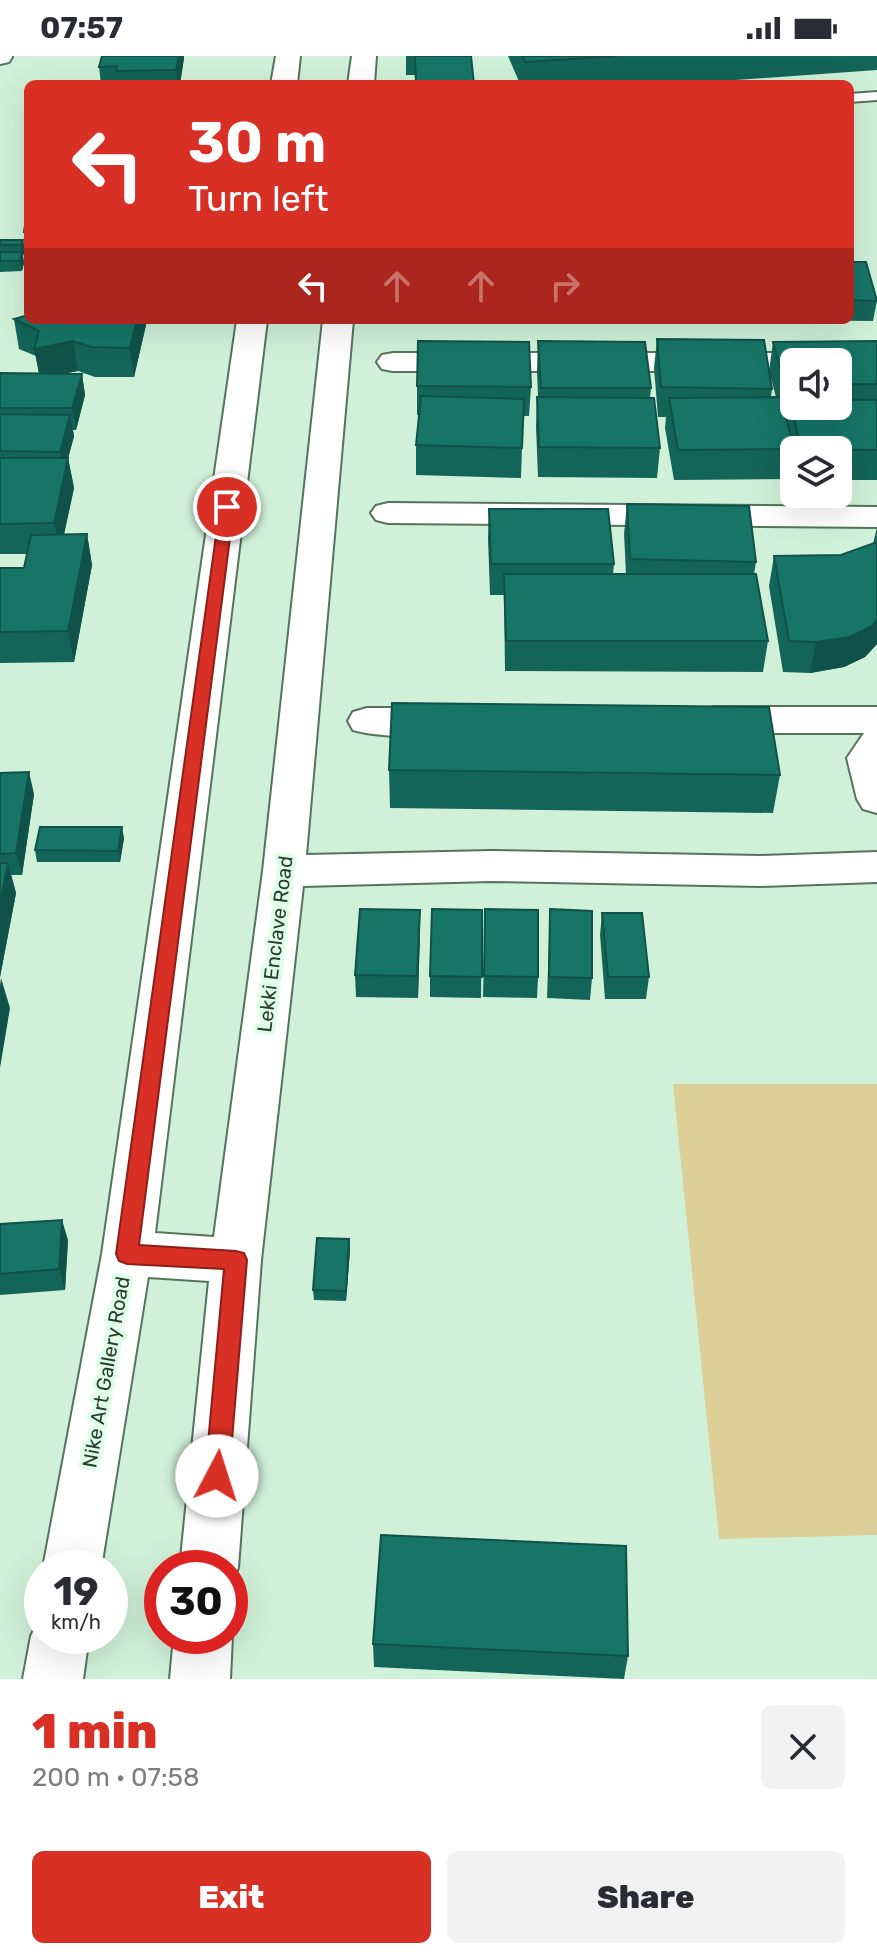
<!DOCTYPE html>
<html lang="en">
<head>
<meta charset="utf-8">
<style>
  :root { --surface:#fff; --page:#f2f2f3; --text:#2b2b33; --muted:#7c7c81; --accent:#d93025 }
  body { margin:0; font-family:Rubik,sans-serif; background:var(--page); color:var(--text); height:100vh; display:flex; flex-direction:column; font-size:30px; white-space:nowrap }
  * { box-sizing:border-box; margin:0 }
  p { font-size:26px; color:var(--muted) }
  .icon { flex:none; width:44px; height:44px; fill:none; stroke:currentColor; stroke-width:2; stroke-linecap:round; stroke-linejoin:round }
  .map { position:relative; height:1623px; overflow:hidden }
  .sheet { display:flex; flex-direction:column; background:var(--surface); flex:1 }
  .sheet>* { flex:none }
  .guide { position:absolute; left:24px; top:24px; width:830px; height:244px; border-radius:12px; box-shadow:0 8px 32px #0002; background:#d93025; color:#fff; overflow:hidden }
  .fabs { position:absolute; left:780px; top:292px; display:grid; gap:16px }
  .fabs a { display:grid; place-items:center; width:72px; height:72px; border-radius:12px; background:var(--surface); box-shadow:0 8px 32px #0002; font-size:40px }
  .speed { position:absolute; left:24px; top:1494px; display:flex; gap:16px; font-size:40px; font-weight:700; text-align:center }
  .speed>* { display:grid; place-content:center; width:104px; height:104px; border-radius:50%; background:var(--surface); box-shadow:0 8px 32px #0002; line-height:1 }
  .speed small { font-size:20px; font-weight:400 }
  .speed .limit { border:12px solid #d22; background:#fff; color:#111 }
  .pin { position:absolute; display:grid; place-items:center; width:68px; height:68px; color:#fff; margin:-34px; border:4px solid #fff; border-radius:50%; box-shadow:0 2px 8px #0007 }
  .me { position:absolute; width:88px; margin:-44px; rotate:5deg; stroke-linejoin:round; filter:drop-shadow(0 0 6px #0008) }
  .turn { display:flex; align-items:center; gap:28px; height:168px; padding:0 32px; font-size:36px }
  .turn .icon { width:104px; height:104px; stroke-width:2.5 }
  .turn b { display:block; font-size:56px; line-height:68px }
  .lanes { display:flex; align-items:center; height:76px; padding:0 32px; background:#0003; justify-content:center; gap:40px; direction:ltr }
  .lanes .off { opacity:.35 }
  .round { display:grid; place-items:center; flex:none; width:84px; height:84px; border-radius:12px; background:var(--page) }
  .overview { display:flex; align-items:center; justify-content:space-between; height:136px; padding:0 32px }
  h1 { font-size:48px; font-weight:800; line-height:60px; color:var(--accent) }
  .button { display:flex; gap:16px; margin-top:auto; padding:16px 32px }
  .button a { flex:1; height:92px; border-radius:12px; background:var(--accent); color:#fff; font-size:32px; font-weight:800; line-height:92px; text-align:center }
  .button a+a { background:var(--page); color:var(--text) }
  .status { display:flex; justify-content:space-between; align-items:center; height:56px; padding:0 40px; background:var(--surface); direction:ltr }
  .status svg { height:22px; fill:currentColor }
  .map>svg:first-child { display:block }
</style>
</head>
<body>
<div class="status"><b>07:57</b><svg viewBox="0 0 49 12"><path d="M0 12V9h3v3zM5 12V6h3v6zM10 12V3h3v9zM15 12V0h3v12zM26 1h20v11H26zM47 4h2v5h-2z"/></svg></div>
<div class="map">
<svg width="877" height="1623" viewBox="0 0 877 1623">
  <rect width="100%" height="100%" fill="#d0f1d8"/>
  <path fill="#dccf97" d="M673,1028H877V1479L719,1483Z"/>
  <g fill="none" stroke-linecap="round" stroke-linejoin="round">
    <defs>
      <path id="lane" d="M877,36V44L850,46V38Z"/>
      <g id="street">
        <path d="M0,0H12V1L9,6L0,8Z"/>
        <path d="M276,0H300L297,28H271Z"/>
        <path d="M352,0H376L374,28H348Z"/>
        <path d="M237,264H267L155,1177L214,1181L263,815L323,264H353L306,799L491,795L760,800L877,796V826L760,830L491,825L303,830L261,1204L238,1512L230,1530V1512H180L209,1225L148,1221L101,1512H43L102,1198Z"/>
        <path d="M393,297H794L805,299L810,306H794V315H393L382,313L377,306L382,299Z"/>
        <path d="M388,447L877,451V471L388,467L376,464L371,457L376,450Z"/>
        <path d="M714,651H877V757L863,753L857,743L847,702L864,677H714L700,673L695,664L700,655Z"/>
        <path d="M367,652H448L462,656L467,665L462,674C434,682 381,682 353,674L348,665L353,656Z"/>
        <path d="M42,1558V1580H89L83,1623H23L31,1580Z"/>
        <path d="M230,1575L232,1580L230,1623H170L174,1580H230Z"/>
      </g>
    </defs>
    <use href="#lane" stroke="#56735e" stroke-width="4"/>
    <use href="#street" stroke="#56735e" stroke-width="4"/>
    <use href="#lane" fill="#fff" fill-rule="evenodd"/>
    <use href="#street" fill="#fff" fill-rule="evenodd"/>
  </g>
  <g fill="#146559" fill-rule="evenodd">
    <path d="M102,0H184L180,28H101L99,11Z"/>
    <path d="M406,0H471L474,28H416L415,19H406Z"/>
    <path d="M508,0H877V14L679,28H520Z"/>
    <path d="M28,150V196H27L24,176Z"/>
    <path d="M0,184H23L25,194L23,200L24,207L22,215L0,216Z"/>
    <path d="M850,206L877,245L873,265L771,264H850Z"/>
    <path d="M14,263L146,269L134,321H95L78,315L61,318H82L85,339L76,374H73L74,380L68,402L74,432L64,478H87L92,509L74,606L0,607V512H24L27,498H0V318H39L36,300L19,293Z"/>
    <path d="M417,264H520V267L417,266Z"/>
    <path d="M537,264H635V265Z"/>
    <path d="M654,264H730L655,266Z"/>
    <path d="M657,283L769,315L773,286L877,285V424H838V394H794V417L792,407L789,423L674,424L665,372L666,361H658L654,312ZM794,306H838V350H794ZM770,318L776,341H771L772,333Z"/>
    <path d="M538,285L651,332L650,342L660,392L657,422L538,421L536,371L537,341H538L537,315Z"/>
    <path d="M417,330L531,331L529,360H523L521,422L416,419V389L419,359H417Z"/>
    <path d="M627,448L756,506L754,518L768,585L763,616L505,615L504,539H490L488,483L489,453L614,508L613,518H626L624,478Z"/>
    <path d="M877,471V588L865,601L844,611L810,617L783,616L769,530L774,500L841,499L873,488Z"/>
    <path d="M389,714L780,719L773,757L390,752Z"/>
    <path d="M0,717L34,738L22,819H11L16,837L0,921Z"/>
    <path d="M124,782L120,806H37L35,794Z"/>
    <path d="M485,853L538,921L537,942L483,941Z"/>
    <path d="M550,853L592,922L590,944L547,942Z"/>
    <path d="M482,854L481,942L430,941V920Z"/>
    <path d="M602,857L649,921L646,943H605L600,879Z"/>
    <path d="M420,876L418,942L356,941L355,919Z"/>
    <path d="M0,1168L68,1184L65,1234L0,1239Z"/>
    <path d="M349,1183L350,1194L346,1245L314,1244L313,1234Z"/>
    <path d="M373,1588L628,1600L624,1623L374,1611Z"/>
  </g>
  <g fill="#105249">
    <path d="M179,0H184V3L180,28H178L176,14Z"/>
    <path d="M23,184L25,194L23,200L24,207L22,215L20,205L22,196L21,189Z"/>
    <path d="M137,264H145L146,269L134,321L130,292Z"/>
    <path d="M73,285L78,315L40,322L34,293Z"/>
    <path d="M82,318L85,339L76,374L72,352Z"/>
    <path d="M70,359L74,380L64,418L60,396Z"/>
    <path d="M68,402L74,432L60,497L54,467Z"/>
    <path d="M87,478L92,509L74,606L68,575Z"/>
    <path d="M877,564V588L865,601L844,611L810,617L816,586Z"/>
    <path d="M29,716L34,738L22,819L16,797Z"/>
    <path d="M122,771L124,782L120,806L118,795Z"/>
    <path d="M8,807L16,837L0,921V849Z"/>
    <path d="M420,854V876L418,942L417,920Z"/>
    <path d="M1,922L10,952L0,1012V930Z"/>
    <path d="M62,1164L68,1184L65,1234L59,1213Z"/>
    <path d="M349,1183L350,1194L346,1245V1235Z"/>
  </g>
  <g fill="#177568" stroke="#105249" stroke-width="2">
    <path d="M102,0H179L176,14L116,15L117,10L99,11Z"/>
    <path d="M415,0H471L474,28H416Z"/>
    <path d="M523,0H617L525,6Z"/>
    <path d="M28,150V175L24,176Z"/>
    <path d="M0,184H23L21,189H0Z"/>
    <path d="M0,196H22L20,205H0Z"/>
    <path d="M850,206H866L877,245L850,244Z"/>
    <path d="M28,259V264H137L130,292L91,291L73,285L34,293L39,275L14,263Z"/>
    <path d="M657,283L764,284L772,333L661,331Z"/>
    <path d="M418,285L529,286L531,331L417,330Z"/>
    <path d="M538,285L645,286L651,332H541Z"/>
    <path d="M877,285V328H838V306H794V329H785L773,286Z"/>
    <path d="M0,317L82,318L72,352H0Z"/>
    <path d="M421,340L524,343L522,392L416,389Z"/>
    <path d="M537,341L654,342L660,392L539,391Z"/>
    <path d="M781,341L794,393L678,394L669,342Z"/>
    <path d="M790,344H794V350H838V344H877V394L801,393Z"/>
    <path d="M0,358L70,359L60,396L0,395Z"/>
    <path d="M0,402H68L54,467L0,468Z"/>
    <path d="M627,448L749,450L756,506L630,503Z"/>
    <path d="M489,453H608L614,508H491Z"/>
    <path d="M87,478L68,575L0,576V512H24L31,479Z"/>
    <path d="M877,486V564L872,570L850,581L816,586L789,585L774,500L841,499Z"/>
    <path d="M504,518H756L768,585H506Z"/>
    <path d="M392,647L769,651L780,719L389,714Z"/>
    <path d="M29,716L16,797L0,798V717Z"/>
    <path d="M40,771H122L118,795L35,794Z"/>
    <path d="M0,807H8L0,849Z"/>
    <path d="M360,853L420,854L417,920L355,919Z"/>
    <path d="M432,853L482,854V921L430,920Z"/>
    <path d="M485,853L538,854V921L484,920Z"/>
    <path d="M550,853L592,855V922L549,921Z"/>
    <path d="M602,857H642L649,921H608Z"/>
    <path d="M62,1164L59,1213L0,1218V1168Z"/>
    <path d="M317,1182L349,1183L346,1235L313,1234Z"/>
    <path d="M381,1479L626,1490L628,1600L373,1588Z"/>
  </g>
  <path fill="#d93025" stroke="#8d1f18" stroke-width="2" d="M227,446L234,451L139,1189L236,1195L244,1197L247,1204L229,1420L226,1428L217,1431L209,1428L205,1420L224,1213L127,1208L119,1205L116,1198L220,451Z"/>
  <g text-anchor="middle" stroke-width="8" stroke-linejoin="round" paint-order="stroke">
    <g font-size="20" fill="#2d3a30" stroke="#ddffe5">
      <text transform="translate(275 888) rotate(-83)" y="7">Lekki Enclave Road</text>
      <text transform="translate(106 1316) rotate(-80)" y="7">Nike Art Gallery Road</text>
    </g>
  </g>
</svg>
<div class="fabs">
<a><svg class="icon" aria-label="sound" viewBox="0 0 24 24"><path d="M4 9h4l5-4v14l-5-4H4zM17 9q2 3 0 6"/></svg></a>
<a><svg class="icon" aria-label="layers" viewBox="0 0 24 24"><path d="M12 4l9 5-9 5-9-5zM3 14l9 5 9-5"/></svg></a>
</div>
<div class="speed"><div>19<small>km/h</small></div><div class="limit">30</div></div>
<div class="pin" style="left:227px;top:451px;background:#d93025"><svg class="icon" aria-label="arrive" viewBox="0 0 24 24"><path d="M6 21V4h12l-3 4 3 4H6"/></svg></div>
<svg class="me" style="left:217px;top:1420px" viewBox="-20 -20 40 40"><circle r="19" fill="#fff"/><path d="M0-13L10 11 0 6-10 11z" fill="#d93025"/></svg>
<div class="guide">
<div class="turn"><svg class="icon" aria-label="left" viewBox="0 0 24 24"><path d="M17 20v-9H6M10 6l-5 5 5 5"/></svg><div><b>30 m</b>Turn left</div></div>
<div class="lanes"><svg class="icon" aria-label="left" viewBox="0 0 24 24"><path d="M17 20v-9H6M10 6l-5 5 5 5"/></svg><svg class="icon off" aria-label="ahead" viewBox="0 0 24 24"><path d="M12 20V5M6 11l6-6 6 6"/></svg><svg class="icon off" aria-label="ahead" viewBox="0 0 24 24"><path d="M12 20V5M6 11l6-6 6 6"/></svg><svg class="icon off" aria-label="right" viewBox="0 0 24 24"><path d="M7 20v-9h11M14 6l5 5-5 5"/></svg></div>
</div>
</div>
<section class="sheet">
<div class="overview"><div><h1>1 min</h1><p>200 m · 07:58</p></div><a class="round"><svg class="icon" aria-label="close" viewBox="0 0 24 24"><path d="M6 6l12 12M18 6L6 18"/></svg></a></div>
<div class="button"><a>Exit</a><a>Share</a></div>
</section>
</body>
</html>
